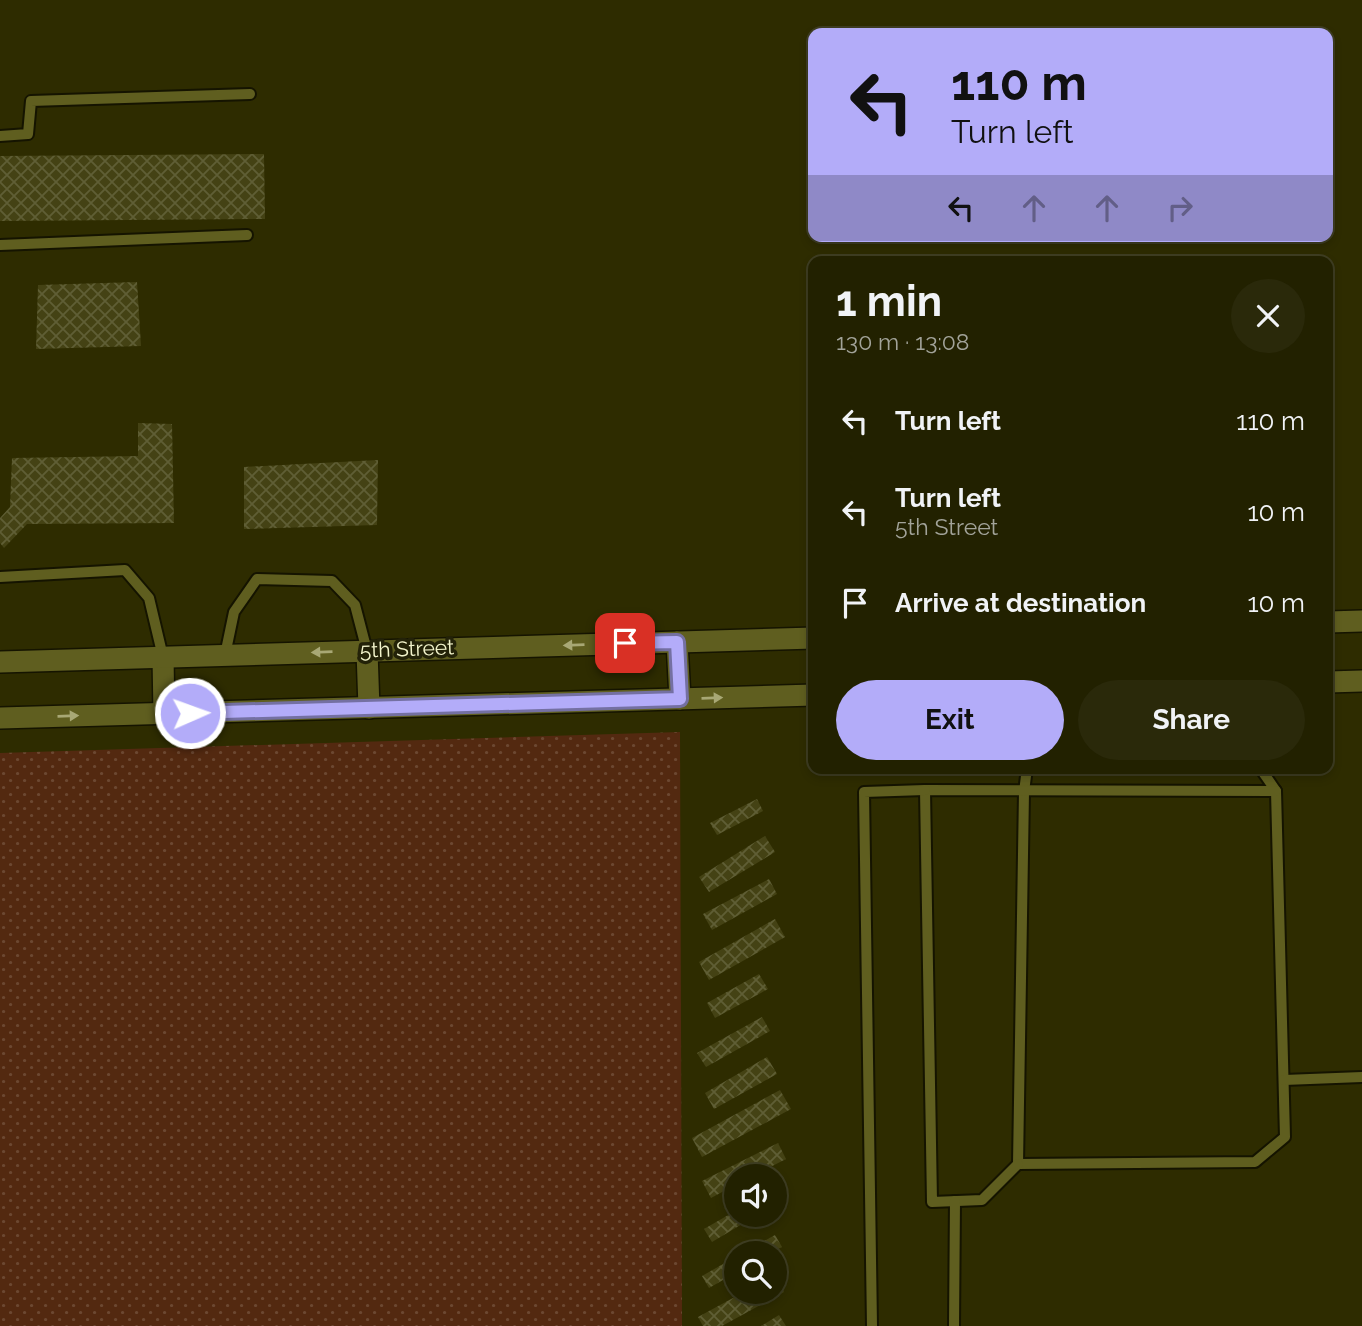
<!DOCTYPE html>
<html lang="en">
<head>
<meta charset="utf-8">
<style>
  :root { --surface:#222100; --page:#2a290a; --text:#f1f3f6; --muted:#a2a399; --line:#3f3e22; --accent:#b3acf9 }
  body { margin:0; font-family:Raleway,sans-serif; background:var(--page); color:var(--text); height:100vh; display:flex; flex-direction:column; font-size:26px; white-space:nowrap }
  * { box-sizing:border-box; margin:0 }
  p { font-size:23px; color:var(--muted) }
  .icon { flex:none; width:38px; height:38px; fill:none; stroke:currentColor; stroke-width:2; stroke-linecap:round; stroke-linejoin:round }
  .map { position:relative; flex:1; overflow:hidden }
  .drawer { position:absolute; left:808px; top:256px; width:525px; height:518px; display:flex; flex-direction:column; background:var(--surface); border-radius:14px; box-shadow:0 4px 10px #0003,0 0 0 2px var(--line) }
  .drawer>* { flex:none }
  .hud { position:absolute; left:808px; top:28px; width:525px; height:214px; border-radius:14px; box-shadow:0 4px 10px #0003,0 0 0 2px var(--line); background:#b3acf9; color:#111; overflow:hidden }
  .controls { position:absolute; left:724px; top:1164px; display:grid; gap:14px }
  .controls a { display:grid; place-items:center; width:63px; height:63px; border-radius:50%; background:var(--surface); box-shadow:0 4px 10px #0003,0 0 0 2px var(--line); font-size:35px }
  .pin { position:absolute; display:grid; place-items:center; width:60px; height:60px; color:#fff; margin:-30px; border-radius:14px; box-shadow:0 4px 10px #0006 }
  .me { position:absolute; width:77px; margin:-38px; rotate:88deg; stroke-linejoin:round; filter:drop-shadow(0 0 5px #0008) }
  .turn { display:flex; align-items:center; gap:24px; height:147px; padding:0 28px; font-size:32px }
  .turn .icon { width:91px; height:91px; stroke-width:2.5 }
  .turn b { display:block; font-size:49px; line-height:60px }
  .lanes { display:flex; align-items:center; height:66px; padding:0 28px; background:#0003; justify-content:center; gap:35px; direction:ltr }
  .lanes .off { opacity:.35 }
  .round { display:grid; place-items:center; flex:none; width:74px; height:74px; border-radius:37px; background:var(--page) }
  .headline { display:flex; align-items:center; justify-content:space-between; height:119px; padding:0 28px }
  h1 { font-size:42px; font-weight:700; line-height:52px }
  .primary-button { display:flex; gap:14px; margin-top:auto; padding:14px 28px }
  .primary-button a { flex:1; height:80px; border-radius:42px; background:var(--accent); color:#111; font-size:28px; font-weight:700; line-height:80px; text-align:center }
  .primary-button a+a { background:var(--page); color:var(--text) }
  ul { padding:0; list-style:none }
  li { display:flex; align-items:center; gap:21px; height:91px; padding:0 28px }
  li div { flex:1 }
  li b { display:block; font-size:26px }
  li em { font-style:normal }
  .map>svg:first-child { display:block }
</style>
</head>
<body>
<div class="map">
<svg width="1362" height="1326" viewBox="0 0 1362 1326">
  <defs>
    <pattern id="grass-dots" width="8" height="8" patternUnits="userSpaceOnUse" patternTransform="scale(1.75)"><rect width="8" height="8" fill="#532910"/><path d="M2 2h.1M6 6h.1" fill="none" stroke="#6c4831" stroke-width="1.8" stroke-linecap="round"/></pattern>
    <pattern id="building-cross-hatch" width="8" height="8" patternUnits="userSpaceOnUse" patternTransform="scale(1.75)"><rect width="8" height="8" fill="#444214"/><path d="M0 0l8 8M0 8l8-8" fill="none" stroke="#5f5e35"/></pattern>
  </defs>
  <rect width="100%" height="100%" fill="#2e2c00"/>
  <path fill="url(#grass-dots)" d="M680,732L682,1326H0V753Z"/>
  <g fill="url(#building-cross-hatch)">
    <path d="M264,154L265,219L0,221V156Z"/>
    <path d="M137,282L141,346L36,349L38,285Z"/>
    <path d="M138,423L172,424L174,523L27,524L4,548L0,543V518L10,507L12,458L138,456Z"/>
    <path d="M378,460L377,525L244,529V467Z"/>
    <path d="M757,799L763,811L717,835L710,823Z"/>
    <path d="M765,836L775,852L709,892L699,877Z"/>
    <path d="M769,879L777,894L712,930L703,914Z"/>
    <path d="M775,919L785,937L709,980L699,962Z"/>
    <path d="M759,974L768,989L715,1018L707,1003Z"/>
    <path d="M762,1017L770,1031L706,1067L697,1053Z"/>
    <path d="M767,1057L777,1074L714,1109L705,1093Z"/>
    <path d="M780,1090L791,1109L702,1157L692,1138Z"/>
    <path d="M778,1143L786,1159L753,1176H737V1184L711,1198L702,1181Z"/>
    <path d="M737,1210V1214H759L712,1242L704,1229Z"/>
    <path d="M775,1235L782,1247L770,1253H743Z"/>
    <path d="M737,1256V1272L709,1288L702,1276Z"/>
    <path d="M775,1275L784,1292L722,1326H703L698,1317L744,1292H775Z"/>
    <path d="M779,1315L786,1326H761Z"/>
  </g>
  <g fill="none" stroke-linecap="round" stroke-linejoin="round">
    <defs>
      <g id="service">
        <path d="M0,136L28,134L31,101L250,94"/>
        <path d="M0,245L247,235"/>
        <path d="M0,577L125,570L149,598L163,657"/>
        <path d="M225,655L234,612L257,579L332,581L355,605L367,651"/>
        <path d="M1027,768L1024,792L1018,1164L1255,1162L1285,1137L1276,791L1260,768"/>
        <path d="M1284,1080L1362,1077"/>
        <path d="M1018,1164L982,1200L932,1202L925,790L1276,791"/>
        <path d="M872,1326L864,792L925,790"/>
        <path d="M954,1326L955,1201"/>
      </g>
      <g id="secondary">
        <path d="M1328,622L1362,621"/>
        <path d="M677,642L680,699"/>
        <path d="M367,651L369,708"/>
        <path d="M163,657L164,714"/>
        <path d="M0,662L814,638"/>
        <path d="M1328,682L1362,681"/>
        <path d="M0,718L814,695"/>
      </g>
    </defs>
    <use href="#service" stroke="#151400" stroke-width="14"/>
    <use href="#secondary" stroke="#151400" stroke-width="24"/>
    <use href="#service" stroke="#5f5e1f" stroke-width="10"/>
    <use href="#secondary" stroke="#5f5e1f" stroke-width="21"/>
  </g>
  <defs><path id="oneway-solid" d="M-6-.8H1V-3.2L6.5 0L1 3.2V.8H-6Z" transform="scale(1.75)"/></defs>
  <g fill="#a8a875">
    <use href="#oneway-solid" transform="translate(574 645) rotate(178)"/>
    <use href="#oneway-solid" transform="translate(322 652) rotate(178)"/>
    <use href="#oneway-solid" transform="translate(712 698) rotate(-2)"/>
    <use href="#oneway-solid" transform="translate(68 716) rotate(-2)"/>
  </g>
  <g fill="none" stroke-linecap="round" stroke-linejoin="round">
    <defs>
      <path id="route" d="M190,713L680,699L677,642L625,643"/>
    </defs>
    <use href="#route" stroke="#7470a2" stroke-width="18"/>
    <use href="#route" stroke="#b3acf9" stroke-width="12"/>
  </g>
  <g text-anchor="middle" stroke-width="7" stroke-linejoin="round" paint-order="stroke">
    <g font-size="21" fill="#f2f3cb" stroke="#232208">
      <text transform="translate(407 649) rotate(-2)" y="7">5th Street</text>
    </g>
  </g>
</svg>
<div class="controls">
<a><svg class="icon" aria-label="sound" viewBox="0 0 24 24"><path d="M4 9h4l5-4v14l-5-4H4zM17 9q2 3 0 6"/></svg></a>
<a><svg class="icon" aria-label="search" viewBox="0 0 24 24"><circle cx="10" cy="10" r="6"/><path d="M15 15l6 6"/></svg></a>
</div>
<div class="pin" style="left:625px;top:643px;background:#d93025"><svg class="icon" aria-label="arrive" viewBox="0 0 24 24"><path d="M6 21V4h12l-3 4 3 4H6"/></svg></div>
<svg class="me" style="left:190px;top:713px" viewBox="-20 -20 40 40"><circle r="17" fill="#b3acf9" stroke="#fff" stroke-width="3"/><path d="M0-11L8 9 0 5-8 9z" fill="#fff"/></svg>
<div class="hud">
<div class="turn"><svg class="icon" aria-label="left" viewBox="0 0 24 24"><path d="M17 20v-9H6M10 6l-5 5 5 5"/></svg><div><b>110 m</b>Turn left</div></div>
<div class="lanes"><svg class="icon" aria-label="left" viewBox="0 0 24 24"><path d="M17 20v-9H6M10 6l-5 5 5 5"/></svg><svg class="icon off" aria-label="ahead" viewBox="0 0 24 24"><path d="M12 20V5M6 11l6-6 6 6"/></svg><svg class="icon off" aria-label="ahead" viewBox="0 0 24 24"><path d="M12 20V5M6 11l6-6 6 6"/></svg><svg class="icon off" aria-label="right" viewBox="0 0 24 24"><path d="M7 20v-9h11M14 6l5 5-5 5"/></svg></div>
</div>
<section class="drawer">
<div class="headline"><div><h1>1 min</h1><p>130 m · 13:08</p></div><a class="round"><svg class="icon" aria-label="close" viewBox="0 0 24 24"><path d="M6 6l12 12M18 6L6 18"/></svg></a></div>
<ul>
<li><svg class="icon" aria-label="left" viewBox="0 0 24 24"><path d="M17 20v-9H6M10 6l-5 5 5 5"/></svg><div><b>Turn left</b></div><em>110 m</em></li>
<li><svg class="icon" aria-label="left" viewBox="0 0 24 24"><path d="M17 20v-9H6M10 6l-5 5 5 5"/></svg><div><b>Turn left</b><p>5th Street</p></div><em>10 m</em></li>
<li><svg class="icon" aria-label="arrive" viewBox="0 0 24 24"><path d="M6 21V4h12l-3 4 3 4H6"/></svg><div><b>Arrive at destination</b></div><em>10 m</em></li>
</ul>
<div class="primary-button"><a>Exit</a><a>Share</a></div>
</section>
</div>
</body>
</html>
